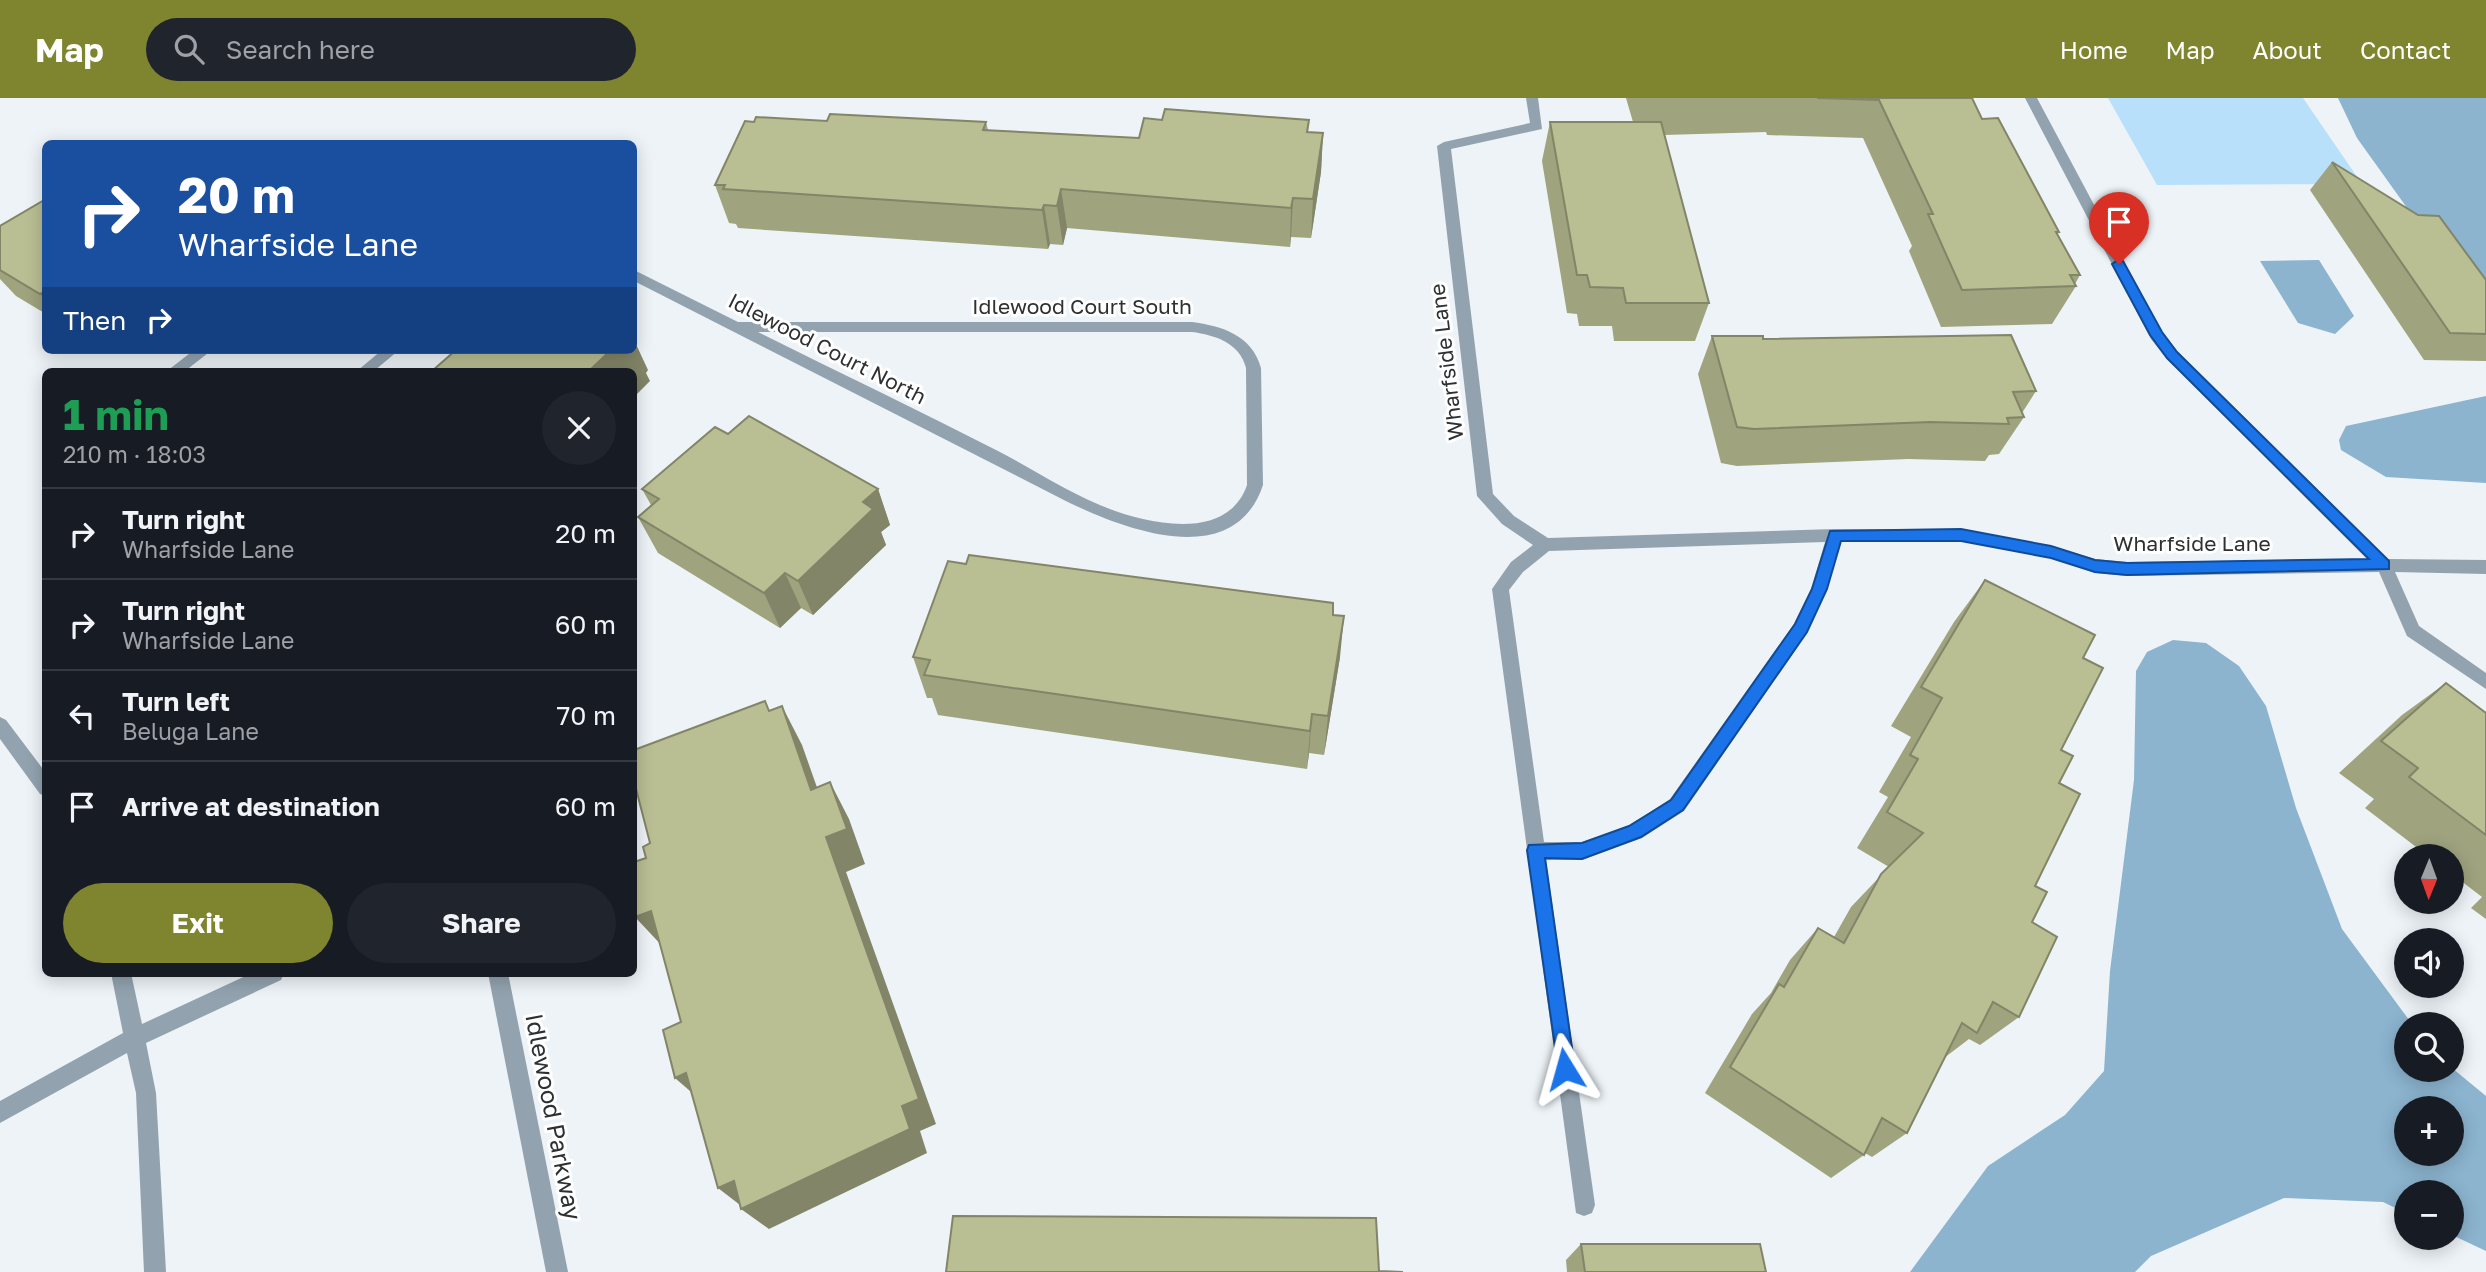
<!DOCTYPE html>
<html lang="en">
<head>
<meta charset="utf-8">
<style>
  :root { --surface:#171b24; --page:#20242c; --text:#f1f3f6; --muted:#9ea1a6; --line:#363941; --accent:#7f842f }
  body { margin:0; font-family:"Golos Text",sans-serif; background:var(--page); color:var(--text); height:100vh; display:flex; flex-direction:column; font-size:26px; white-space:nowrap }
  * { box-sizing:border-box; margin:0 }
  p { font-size:23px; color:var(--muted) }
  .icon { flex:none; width:38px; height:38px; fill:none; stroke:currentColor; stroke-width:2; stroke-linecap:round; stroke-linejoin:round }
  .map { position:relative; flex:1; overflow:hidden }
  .details { position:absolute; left:42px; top:270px; width:595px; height:609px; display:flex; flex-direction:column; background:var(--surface); border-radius:10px; box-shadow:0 4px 18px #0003 }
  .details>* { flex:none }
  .guide { position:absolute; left:42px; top:42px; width:595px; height:214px; border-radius:10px; box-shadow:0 4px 18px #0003; background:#1a4fa0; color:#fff; overflow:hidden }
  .needle { width:46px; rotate:181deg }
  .tools { position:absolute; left:2394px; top:746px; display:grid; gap:14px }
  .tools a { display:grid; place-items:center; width:70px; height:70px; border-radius:50%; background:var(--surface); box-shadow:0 4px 18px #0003; font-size:35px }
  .pin { position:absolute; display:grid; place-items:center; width:60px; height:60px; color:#fff; margin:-72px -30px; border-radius:50% 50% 50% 0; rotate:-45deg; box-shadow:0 0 7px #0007 }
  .pin .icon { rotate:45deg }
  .me { position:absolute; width:77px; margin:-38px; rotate:352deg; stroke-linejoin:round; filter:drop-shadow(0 0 5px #0008) }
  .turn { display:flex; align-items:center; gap:24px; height:147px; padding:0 21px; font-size:32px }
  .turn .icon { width:91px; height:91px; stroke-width:2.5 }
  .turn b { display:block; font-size:49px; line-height:60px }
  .then { display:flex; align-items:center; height:66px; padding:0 21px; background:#0003; gap:14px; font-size:26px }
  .round { display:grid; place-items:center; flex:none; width:74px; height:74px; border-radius:37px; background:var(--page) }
  .head { display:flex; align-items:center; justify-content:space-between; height:119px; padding:0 21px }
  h1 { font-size:42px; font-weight:700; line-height:52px; color:#1e9e55 }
  .action { display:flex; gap:14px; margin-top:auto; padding:14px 21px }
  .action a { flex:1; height:80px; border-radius:42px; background:var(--accent); color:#fff; font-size:28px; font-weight:700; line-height:80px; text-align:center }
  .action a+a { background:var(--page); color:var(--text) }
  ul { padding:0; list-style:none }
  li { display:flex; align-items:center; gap:21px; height:91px; padding:0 21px; border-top:2px solid var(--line) }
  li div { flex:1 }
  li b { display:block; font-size:26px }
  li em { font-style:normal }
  header { display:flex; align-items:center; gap:42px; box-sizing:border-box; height:98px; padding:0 35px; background:var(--accent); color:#fff }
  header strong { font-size:33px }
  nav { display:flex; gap:38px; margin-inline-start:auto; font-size:24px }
  .search { width:490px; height:63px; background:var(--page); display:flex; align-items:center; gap:18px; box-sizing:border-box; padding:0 24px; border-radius:38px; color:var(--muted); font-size:26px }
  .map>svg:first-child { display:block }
</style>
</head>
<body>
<header>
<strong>Map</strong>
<div class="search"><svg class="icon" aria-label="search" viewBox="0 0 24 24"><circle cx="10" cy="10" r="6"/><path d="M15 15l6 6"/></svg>Search here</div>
<nav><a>Home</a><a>Map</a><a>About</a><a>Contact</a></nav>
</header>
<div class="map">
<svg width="2486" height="1174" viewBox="0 0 2486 1174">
  <rect width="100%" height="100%" fill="#edf3f7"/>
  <path fill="#b9e0fb" d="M2108,0H2303L2362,86L2157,87Z"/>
  <g fill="#8cb4cf" fill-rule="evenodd">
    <path d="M2338,0H2486V230L2415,121L2357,40Z"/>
    <path d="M2319,162L2354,218L2335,236L2298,225L2260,163Z"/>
    <path d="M2486,298V385L2386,379L2341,352L2339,342L2346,328Z"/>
    <path d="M2173,542L2206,545L2239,568L2266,608L2296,710L2342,831L2412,926H2406V971L2452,970L2486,998V1153L2452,1137V1094H2406V1115L2383,1104L2284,1100L2151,1158L2135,1174H1910L1988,1068L2065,1017L2104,973L2110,873L2134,682L2136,573L2147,554ZM2406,1010H2452V1055H2406Z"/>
  </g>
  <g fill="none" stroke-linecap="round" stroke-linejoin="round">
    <g fill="#92a3af" fill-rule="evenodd">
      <path d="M1526,0H1538L1542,31L1451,51L1493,396L1514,418L1548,440L1835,431H1961L2051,448L2095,461L2127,464L2367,461L2167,261L2151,241L2025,0H2037L2162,234L2177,253L2388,461L2486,462V476L2395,474L2419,528L2486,575V591L2407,538L2379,474L2127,478L2095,475L2051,460L1961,443H1841L1827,491L1807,535L1684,713L1642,740L1582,762H1546L1595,1107L1592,1115L1584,1118L1576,1115L1492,491L1511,464L1533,447L1502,426L1477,398L1437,48L1444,44L1530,25ZM1825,444L1811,491L1794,526L1670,701L1629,728L1582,744H1544L1509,492L1523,474L1549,453Z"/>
      <path d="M634,172L738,224H1192C1222,228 1252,237 1261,270L1263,387C1233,477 1117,429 1058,399L634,183ZM758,234H1192C1215,237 1240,245 1246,270L1247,387C1232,431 1182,430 1143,421C1091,410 1044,377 998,353C918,312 838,274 758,234Z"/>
      <path d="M194,252H212L185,273H167Z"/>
      <path d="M382,252H399L374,273H357Z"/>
      <path d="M0,619L6,622L46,675V698L40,696L0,641Z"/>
      <path d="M111,875H131L142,926L252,875H284L281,882L146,945L156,995L166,1174H144L136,995L127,955L0,1025V1003L123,935Z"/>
      <path d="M488,875H508L568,1174H546Z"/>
    </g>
  </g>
  <g fill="#9fa37e">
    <path d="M1626,0H1972L1982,21L2059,134L2057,137L2080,177L2075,186L2076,188L2052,226L1941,229L1909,153L1912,148L1863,40L1767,37L1766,34L1664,37L1709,205L1695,243H1614L1612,228H1579L1577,216L1567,215L1542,63L1550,24H1633Z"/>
    <path d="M1162,22H1309L1308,34L1323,35L1321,74L1311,140L1291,139L1290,149L1067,130L1063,147L1050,146L1048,151L738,130L736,126L729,125L715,87L754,24H986L988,32L1139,40Z"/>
    <path d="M2332,64L2486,182V263L2424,262L2310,92Z"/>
    <path d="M46,101V216L16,198L0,181V128Z"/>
    <path d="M1712,238L2036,293L2022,315L2024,319L1999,356L1989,357L1985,363L1908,361L1737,368L1721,365L1698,276Z"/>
    <path d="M728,336L878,391L890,427L881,434L886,447L813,517L801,510L780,530L658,455L638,419L651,407L642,391Z"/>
    <path d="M1985,482L2083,560L2061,652L2059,685L2035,788L2032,824L2019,919L1980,947L1969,941L1944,960L1907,1035L1872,1059L1865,1055L1864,1057L1831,1080L1705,995L1752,916L1771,895L1790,862L1818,830L1834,839L1851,809L1889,769L1857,750L1888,699L1879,694L1911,639L1891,628L1954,524Z"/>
    <path d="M1333,517L1340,559L1324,657L1309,655L1307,671L938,617L932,600H927L913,559Z"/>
    <path d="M2446,585L2486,615V821L2471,810L2482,799L2452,776V758H2428L2365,710L2374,701L2339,675L2402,617Z"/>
    <path d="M1581,1146L1766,1174H1567L1566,1162Z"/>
  </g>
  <g fill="#828567">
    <path d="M1323,35L1321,74L1311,140L1313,101Z"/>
    <path d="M1061,91L1067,130L1063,147L1057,108Z"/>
    <path d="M1293,100L1291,139L1290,149L1291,110Z"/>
    <path d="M1044,107L1050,146L1048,151L1042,112Z"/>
    <path d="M46,193V202L40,196Z"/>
    <path d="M634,242L648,272L646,275L650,283L634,299V273H589L611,252H634Z"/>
    <path d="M878,391L890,427L881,434L886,447L813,517L798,483L863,404Z"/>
    <path d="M785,475L801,510L780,530L764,495Z"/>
    <path d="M1344,518L1340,559L1324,657L1328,618Z"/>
    <path d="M782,608L802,647L831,729L811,692Z"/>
    <path d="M1312,616L1309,655L1307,671L1310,633Z"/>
    <path d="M830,684L849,721L865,766L846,774L936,1026L920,1033L927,1055L769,1131L741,1111L744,1110L718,1090L902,1008L826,739Z"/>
    <path d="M651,813L665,851L635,819Z"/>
    <path d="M686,975L705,1006L675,980Z"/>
  </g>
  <g fill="#b9be93" stroke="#828567" stroke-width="2">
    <path d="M1817,0H1972L1982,21L1998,20L2059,134H2056L2080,177H2070L2076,188L1962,192L1928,116H1933L1879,2Z"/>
    <path d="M1165,11L1309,22L1307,34L1323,35L1313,101L1293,100L1291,110L1061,91L1057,108L1044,107L1042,112L723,91L725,87H715L745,23L754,24L756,19L827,23L830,16L986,24L983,32L1139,40L1144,20L1162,22Z"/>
    <path d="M1550,24H1661L1709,205H1626L1623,190L1590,189L1587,177H1577Z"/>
    <path d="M2332,64L2418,117L2439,118L2486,182V236L2450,235Z"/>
    <path d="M46,101V193L40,196L0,172V128Z"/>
    <path d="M2011,237L2036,293L2013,294L2024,319L2007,320L2009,326L1930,324L1754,331L1737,329L1712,238H1763V241Z"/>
    <path d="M456,252H611L589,273H432Z"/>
    <path d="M749,318L878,391L863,404L873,411L798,483L785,475L764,495L638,419L659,401L642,391L715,329L728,336Z"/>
    <path d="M969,457L1333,505V517L1344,518L1328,618L1312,616L1310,633L924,577L930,562L913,559L948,463L966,466Z"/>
    <path d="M1985,482L2095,537L2083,560L2103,570L2061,652L2073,658L2059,685L2080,696L2035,788L2047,794L2032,824L2057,839L2019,919L1993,904L1977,935L1962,925L1907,1035L1882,1020L1864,1057L1730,969L1779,886L1784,889L1818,830L1844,845L1881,776L1923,735L1887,714L1918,661L1910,657L1942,600L1921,589Z"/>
    <path d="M2446,585L2486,615V737L2409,679L2418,670L2381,643Z"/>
    <path d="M765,603L769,613L782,608L811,692L830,684L847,731L826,739L919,1001L902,1008L910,1031L741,1111L734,1083L718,1090L686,975L675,980L663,932L681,924L651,813L635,819L634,813V764L646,760L643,749L650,745L634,683V668L636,666L634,658V652Z"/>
    <path d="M953,1118L1376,1120L1379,1173L1403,1174H946Z"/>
    <path d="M1581,1146H1760L1766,1174H1585Z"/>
  </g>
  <path fill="#1a73e8" stroke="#114b97" stroke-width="2" d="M2119,161L2123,163L2162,234L2177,254L2389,463V471L2127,477L2095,474L2051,460L1961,443H1841L1827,491L1807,534L1683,712L1641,739L1582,761L1545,760L1575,971L1572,977L1565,980L1559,977L1527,752L1529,747L1582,745L1629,728L1671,702L1795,526L1812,491L1830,433L1961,431L2051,448L2095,462L2127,465L2369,461L2167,260L2150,237L2112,166Z"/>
  <g text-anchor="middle" stroke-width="6" stroke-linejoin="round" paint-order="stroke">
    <g font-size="21" fill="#2e3031" stroke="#fff">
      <text x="1082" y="216">Idlewood Court South</text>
      <text transform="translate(827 251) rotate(27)" y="7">Idlewood Court North</text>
      <text transform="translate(1447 264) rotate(-97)" y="7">Wharfside Lane</text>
      <text x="2192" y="453">Wharfside Lane</text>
    </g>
    <g font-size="24" fill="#2e3031" stroke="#fff">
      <text transform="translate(553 1019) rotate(79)" y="8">Idlewood Parkway</text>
    </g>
  </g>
</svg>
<div class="tools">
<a><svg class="needle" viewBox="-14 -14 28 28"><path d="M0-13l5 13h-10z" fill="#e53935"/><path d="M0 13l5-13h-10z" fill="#9ea1a6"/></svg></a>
<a><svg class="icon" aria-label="sound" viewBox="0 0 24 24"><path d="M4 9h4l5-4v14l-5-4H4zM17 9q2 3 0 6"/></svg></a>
<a><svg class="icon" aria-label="search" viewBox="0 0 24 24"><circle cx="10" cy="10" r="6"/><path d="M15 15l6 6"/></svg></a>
<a>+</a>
<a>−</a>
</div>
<div class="pin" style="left:2119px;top:166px;background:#d93025"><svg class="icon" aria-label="arrive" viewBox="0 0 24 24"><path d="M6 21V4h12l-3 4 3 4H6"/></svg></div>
<svg class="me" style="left:1565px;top:971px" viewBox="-20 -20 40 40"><path d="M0-17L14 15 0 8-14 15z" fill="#1a73e8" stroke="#fff" stroke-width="4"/></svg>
<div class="guide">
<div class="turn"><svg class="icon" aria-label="right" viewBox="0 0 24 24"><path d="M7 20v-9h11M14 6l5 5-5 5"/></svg><div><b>20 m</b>Wharfside Lane</div></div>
<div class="then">Then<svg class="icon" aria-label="right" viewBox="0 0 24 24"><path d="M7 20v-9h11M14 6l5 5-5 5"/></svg></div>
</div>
<section class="details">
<div class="head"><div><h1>1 min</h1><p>210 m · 18:03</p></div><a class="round"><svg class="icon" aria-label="close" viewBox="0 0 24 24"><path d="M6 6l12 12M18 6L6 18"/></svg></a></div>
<ul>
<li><svg class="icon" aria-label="right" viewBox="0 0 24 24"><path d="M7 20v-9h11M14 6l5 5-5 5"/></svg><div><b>Turn right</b><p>Wharfside Lane</p></div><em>20 m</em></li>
<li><svg class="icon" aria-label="right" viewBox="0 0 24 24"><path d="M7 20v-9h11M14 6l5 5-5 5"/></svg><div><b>Turn right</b><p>Wharfside Lane</p></div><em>60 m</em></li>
<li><svg class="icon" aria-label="left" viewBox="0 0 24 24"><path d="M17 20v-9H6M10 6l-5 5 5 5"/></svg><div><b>Turn left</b><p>Beluga Lane</p></div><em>70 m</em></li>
<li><svg class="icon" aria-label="arrive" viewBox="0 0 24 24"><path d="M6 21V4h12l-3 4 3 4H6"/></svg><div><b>Arrive at destination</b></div><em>60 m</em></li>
</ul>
<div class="action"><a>Exit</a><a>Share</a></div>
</section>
</div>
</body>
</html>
